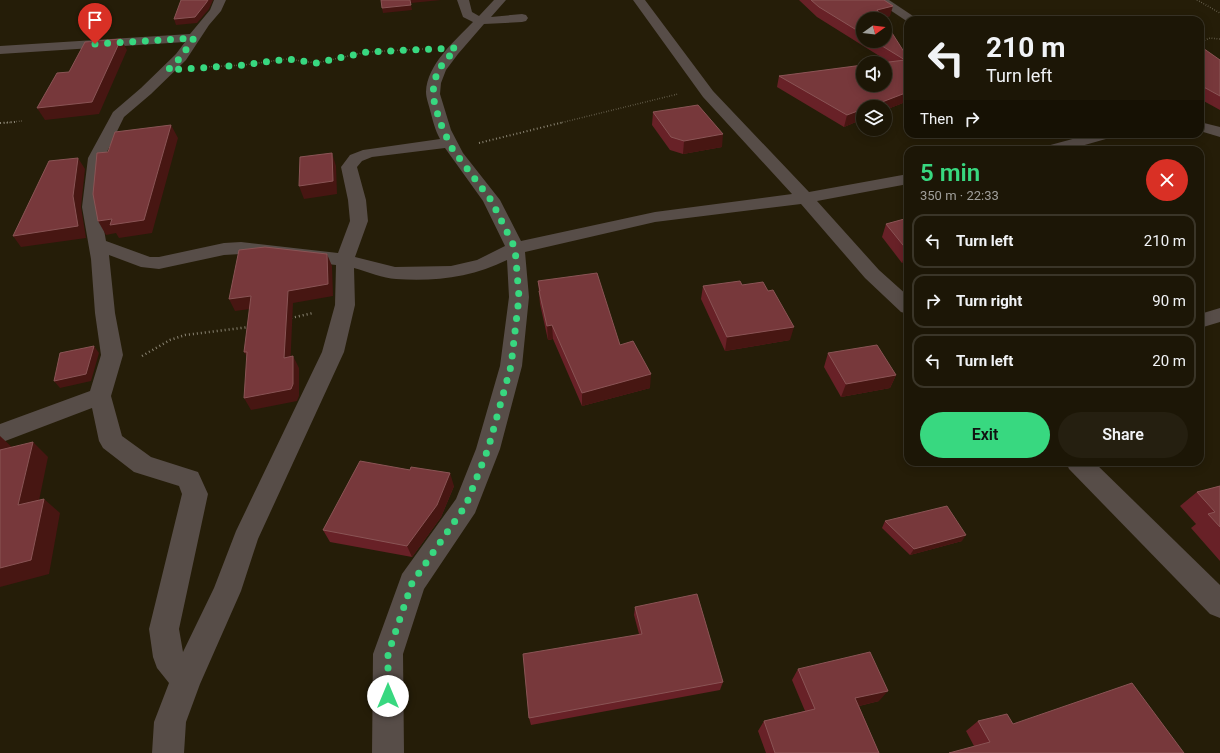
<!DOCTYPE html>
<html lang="en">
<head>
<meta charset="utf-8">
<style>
  :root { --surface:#1c1606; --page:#251f10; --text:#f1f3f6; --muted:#a09f9b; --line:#3a3528; --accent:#38d880 }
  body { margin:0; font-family:Roboto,sans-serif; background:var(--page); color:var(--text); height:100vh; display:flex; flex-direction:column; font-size:15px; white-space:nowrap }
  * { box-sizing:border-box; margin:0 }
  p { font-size:13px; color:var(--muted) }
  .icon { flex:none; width:22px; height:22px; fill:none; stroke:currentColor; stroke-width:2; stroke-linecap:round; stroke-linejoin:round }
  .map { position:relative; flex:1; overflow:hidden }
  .drawer { position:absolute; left:904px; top:146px; width:300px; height:320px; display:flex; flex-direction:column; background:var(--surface); border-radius:12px; box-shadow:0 2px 10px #0003,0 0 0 1px var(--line) }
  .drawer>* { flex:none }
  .guide { position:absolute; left:904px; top:16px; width:300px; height:122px; border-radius:12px; box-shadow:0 2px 10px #0003,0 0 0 1px var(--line); background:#1c1606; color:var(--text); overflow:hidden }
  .needle { width:26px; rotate:75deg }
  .controls { position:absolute; left:856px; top:12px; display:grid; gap:8px }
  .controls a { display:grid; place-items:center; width:36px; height:36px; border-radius:50%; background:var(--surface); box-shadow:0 2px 10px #0003,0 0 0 1px var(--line); font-size:20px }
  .pin { position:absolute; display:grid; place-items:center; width:34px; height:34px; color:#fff; margin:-41px -17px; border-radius:50% 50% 50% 0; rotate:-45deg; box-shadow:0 0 4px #0007 }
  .pin .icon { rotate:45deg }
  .me { position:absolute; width:44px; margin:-22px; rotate:0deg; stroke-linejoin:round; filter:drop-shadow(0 0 3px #0008) }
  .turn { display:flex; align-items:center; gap:14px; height:84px; padding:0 16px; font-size:18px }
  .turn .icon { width:52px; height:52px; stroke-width:2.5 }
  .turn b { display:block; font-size:28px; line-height:34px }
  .then { display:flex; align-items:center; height:38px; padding:0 16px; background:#0003; gap:8px; font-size:15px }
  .round { display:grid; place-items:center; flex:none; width:42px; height:42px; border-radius:21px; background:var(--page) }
  .overview { display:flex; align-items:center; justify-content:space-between; height:68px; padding:0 16px }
  h1 { font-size:24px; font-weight:600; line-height:30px; color:var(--accent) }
  .action { display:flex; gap:8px; margin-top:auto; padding:8px 16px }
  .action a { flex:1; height:46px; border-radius:24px; background:var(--accent); color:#111; font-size:16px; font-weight:600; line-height:46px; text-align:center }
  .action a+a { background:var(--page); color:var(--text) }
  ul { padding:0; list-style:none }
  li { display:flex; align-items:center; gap:12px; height:54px; margin:0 8px 6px; padding:0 8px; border:2px solid var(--line); border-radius:12px }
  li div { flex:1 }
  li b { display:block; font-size:15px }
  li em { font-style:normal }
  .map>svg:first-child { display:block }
</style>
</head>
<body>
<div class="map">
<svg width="1220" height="753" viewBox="0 0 1220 753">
  <rect width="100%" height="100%" fill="#251d08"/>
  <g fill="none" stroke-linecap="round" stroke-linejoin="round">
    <g stroke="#8b8574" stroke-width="1.5" stroke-dasharray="0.5 2" stroke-linecap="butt">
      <path d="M1197,0L1220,13"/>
      <path d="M1200,42L1210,38L1220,39"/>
      <path d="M204,67L244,65L287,59L316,63L367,52L423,49"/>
      <path d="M4,123L22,121"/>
      <path d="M560,123L678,94"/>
    </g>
    <g stroke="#8b8574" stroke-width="2" stroke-dasharray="1 2.5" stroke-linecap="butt">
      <path d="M0,123L15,122"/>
      <path d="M479,143L564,122"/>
    </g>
    <g stroke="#8b8574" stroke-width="2.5" stroke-dasharray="1 3" stroke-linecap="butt">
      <path d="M291,318L313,313"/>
      <path d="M142,356L170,340L185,335L249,327"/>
    </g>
    <g fill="#574d48" fill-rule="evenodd">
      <path d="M214,0H226L221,11L209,25L186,60L151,94L124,117L104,158L100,207L106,241L150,257H159L224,243L241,242L338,253L350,221L348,200L341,167L350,155L363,150L440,139C435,130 433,121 430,110C429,105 426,98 426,92C427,64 455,41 473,22L463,17L457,0H469L472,12L479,16L494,0H506L491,17L522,14L526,15L528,18L526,21L522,22L484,24L458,54L446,70L441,83L440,94L451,130L463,153L500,200L521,241L655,212L792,194L703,97L633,0H645L713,91L809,192L908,174V184L817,201L879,270L908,296V314L901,312L865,278L801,204L655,222L525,252L529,297L522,366L500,449L475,513L424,589L403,654L404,753H372L373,654L402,574L456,499L476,449L500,366L509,297L507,260C473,277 434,282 396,279C383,278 368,272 354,268L355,305L344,352L258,539L241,591L200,684L186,722L184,753H152L154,722L169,683L157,668L153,657L149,629L182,494L179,486L134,472L103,448L99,441L92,408L0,443V424L90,391L101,355L95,313L91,259L82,207L88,158L113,112L141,88L176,54L185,42L0,54V46L190,34L210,10ZM445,148L483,201L505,246L477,260L451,266L395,267L355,257L368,221L366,200L357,167L362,161L372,157ZM241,254L336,265L335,305L322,352L236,531L214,588L183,652L179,629L208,494L198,472L151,457L122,436L111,396L123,355L115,313L109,255L141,267L159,269L224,255Z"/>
      <path d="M875,0H889L919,20H908V22Z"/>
      <path d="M1200,122L1220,127V137L1200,131Z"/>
      <path d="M1091,134H1116L1113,137L1067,150H1041L1043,147Z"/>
      <path d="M1220,308V322L1200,328V314Z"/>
      <path d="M1066,462H1094L1220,585V618L1210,614L1069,469Z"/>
    </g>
  </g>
  <g fill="#682127">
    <path d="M799,0H884L890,16L882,18L863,19V41H885L908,58V101L885,110V107H863V119L844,127L777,87L779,76L889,62L817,17Z"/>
    <path d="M1200,46L1220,60V110L1200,99Z"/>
    <path d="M653,112L722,147L683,154L670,150L652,125Z"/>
    <path d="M908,218V261L902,263L882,237L886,224Z"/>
    <path d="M538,281L620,345L650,388L582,406L553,339L548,340L540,304Z"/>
    <path d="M742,285L768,291L790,340L725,351L701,299L703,286Z"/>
    <path d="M828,353L896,375L890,388L841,397L824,367Z"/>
    <path d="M410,470L454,486L441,517L412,557L330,542L323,530Z"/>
    <path d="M1220,486V561L1191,528L1196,524L1180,506L1197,492Z"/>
    <path d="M885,521L962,541L910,555L882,528Z"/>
    <path d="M635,607L723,682L720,690L531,725L529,718L639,634L634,615Z"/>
    <path d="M798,669L879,701L859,706L879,753H766L758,731L764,721L805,711L792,680Z"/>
    <path d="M978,721L1013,724L1184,753L974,746L966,731Z"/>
  </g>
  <g fill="#471612">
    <path d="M208,0H213L209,9L197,23L176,25L174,19Z"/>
    <path d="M410,0H441L411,3Z"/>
    <path d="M411,5L412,10L383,13L382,8Z"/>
    <path d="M893,6L890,16L877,19V10Z"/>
    <path d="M121,39L127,50L99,114L45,120L37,108Z"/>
    <path d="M908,92V101L885,110V107H869Z"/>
    <path d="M863,109V119L844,127L847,115Z"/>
    <path d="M171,125L178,138L152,233L119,238L116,233L106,235L98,221Z"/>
    <path d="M723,134L722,147L683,154L684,141Z"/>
    <path d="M332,153L336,166L337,194L304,199L299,186Z"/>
    <path d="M78,158L85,169L81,207L86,238L21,247L13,236Z"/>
    <path d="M908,249V261L902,263L907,250Z"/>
    <path d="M327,254L332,266L333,296L293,303L290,370L284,358L288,291Z"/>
    <path d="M251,296L257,308L235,311L229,299Z"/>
    <path d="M552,325L553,339L548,340L547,326Z"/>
    <path d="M794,327L790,340L725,351L727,337Z"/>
    <path d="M94,346L99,353L91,381L60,388L54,381Z"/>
    <path d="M244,352H247L251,364Z"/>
    <path d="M293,356L299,368V396L297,401L251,410L244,398Z"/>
    <path d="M651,374L650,388L582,406V393Z"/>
    <path d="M896,375L890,388L841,397L846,384Z"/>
    <path d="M0,436L14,449L0,458Z"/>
    <path d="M33,442L48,457L35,520L18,505Z"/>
    <path d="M450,473L454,486L441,517L412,557L407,546Z"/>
    <path d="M44,499L60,513L49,574L0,587V568Z"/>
    <path d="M966,535L962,541L910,555L914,549Z"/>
    <path d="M888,691L879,701L847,709L855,698Z"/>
  </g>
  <g fill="#77383b" stroke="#8a5455">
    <path d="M181,0H208L206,3L195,17L174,19Z"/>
    <path d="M381,0H410L411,5L382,8Z"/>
    <path d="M811,0H884L893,6L877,10L883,19H863V34L819,7Z"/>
    <path d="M885,22L908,58V92L869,107H863V109L847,115L779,76L863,65V85H885V63H881L905,60L874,41H885Z"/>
    <path d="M121,39L92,102L37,108L57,73L69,72L85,42Z"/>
    <path d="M1200,46L1220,60V96L1200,85Z"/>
    <path d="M698,105L723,134L684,141L671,137L653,112Z"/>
    <path d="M171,125L144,220L110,225L112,219L98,221L93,194L97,153L108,152L115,132Z"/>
    <path d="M332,153L333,181L299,186L300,157Z"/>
    <path d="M78,158L73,196L78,226L13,236L49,161Z"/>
    <path d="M908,218V249L907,250L886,224Z"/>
    <path d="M265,247L327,254L328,284L288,291L284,358L293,356V384L291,389L244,398L247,352H244L251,296L229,299L239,250Z"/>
    <path d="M597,273L620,345L633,341L651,374L582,393L552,325L547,326L539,291H540L538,281Z"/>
    <path d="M740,281L742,285L763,282L768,291L773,290L794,327L727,337L703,286Z"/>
    <path d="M877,345L896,375L846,384L828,353Z"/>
    <path d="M94,346L86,374L54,381L60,353Z"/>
    <path d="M33,442L18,505L44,499L31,560L0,568V450Z"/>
    <path d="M360,461L410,470L411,467L450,473L437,505L407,546L323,530Z"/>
    <path d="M1220,486V527L1208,514L1215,512L1197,492Z"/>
    <path d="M947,506L966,535L914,549L885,521Z"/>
    <path d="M697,594L723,682L529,718L523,654L642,634L635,607Z"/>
    <path d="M870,652L888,691L855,698L879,753H775L764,721L815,709L798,669Z"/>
    <path d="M1132,683L1184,753H949L990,742L978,721L1007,714L1013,724Z"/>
  </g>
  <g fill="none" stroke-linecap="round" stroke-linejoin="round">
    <path stroke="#38d880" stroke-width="7" stroke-dasharray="0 12.6" d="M95,44L194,38L181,57L168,70L244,65L287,59L316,63L367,52L456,48L438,70L434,83L433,94L435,106L443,130L453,150L491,200L515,248L519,297L511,366L488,449L466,505L412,583L388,654V696"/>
  </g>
</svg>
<div class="controls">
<a><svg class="needle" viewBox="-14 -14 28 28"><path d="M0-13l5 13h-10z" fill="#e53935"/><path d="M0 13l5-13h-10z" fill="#a09f9b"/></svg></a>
<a><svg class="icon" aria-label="sound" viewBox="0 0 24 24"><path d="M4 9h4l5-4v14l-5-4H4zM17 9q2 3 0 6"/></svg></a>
<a><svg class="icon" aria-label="layers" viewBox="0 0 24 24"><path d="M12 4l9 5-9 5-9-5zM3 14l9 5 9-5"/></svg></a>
</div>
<div class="pin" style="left:95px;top:44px;background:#d93025"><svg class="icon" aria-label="arrive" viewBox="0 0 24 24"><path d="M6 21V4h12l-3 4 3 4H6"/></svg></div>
<svg class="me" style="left:388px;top:696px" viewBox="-20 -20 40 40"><circle r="19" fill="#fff"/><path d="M0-13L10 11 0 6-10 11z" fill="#38d880"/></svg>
<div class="guide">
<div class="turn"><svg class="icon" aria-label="left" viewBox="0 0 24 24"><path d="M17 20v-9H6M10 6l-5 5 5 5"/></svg><div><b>210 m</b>Turn left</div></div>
<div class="then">Then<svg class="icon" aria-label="right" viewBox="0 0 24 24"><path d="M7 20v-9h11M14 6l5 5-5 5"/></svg></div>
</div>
<section class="drawer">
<div class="overview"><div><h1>5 min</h1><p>350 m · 22:33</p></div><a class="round" style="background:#d93025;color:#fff"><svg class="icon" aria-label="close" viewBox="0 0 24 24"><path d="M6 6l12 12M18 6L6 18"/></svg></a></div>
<ul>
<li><svg class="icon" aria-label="left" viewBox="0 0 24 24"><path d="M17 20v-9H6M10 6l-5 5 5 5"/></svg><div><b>Turn left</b></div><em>210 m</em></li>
<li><svg class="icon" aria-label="right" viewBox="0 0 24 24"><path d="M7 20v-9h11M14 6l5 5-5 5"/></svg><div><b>Turn right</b></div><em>90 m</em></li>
<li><svg class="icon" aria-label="left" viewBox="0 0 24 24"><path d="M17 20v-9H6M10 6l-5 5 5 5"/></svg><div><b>Turn left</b></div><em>20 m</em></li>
</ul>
<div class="action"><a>Exit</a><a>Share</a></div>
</section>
</div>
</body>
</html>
